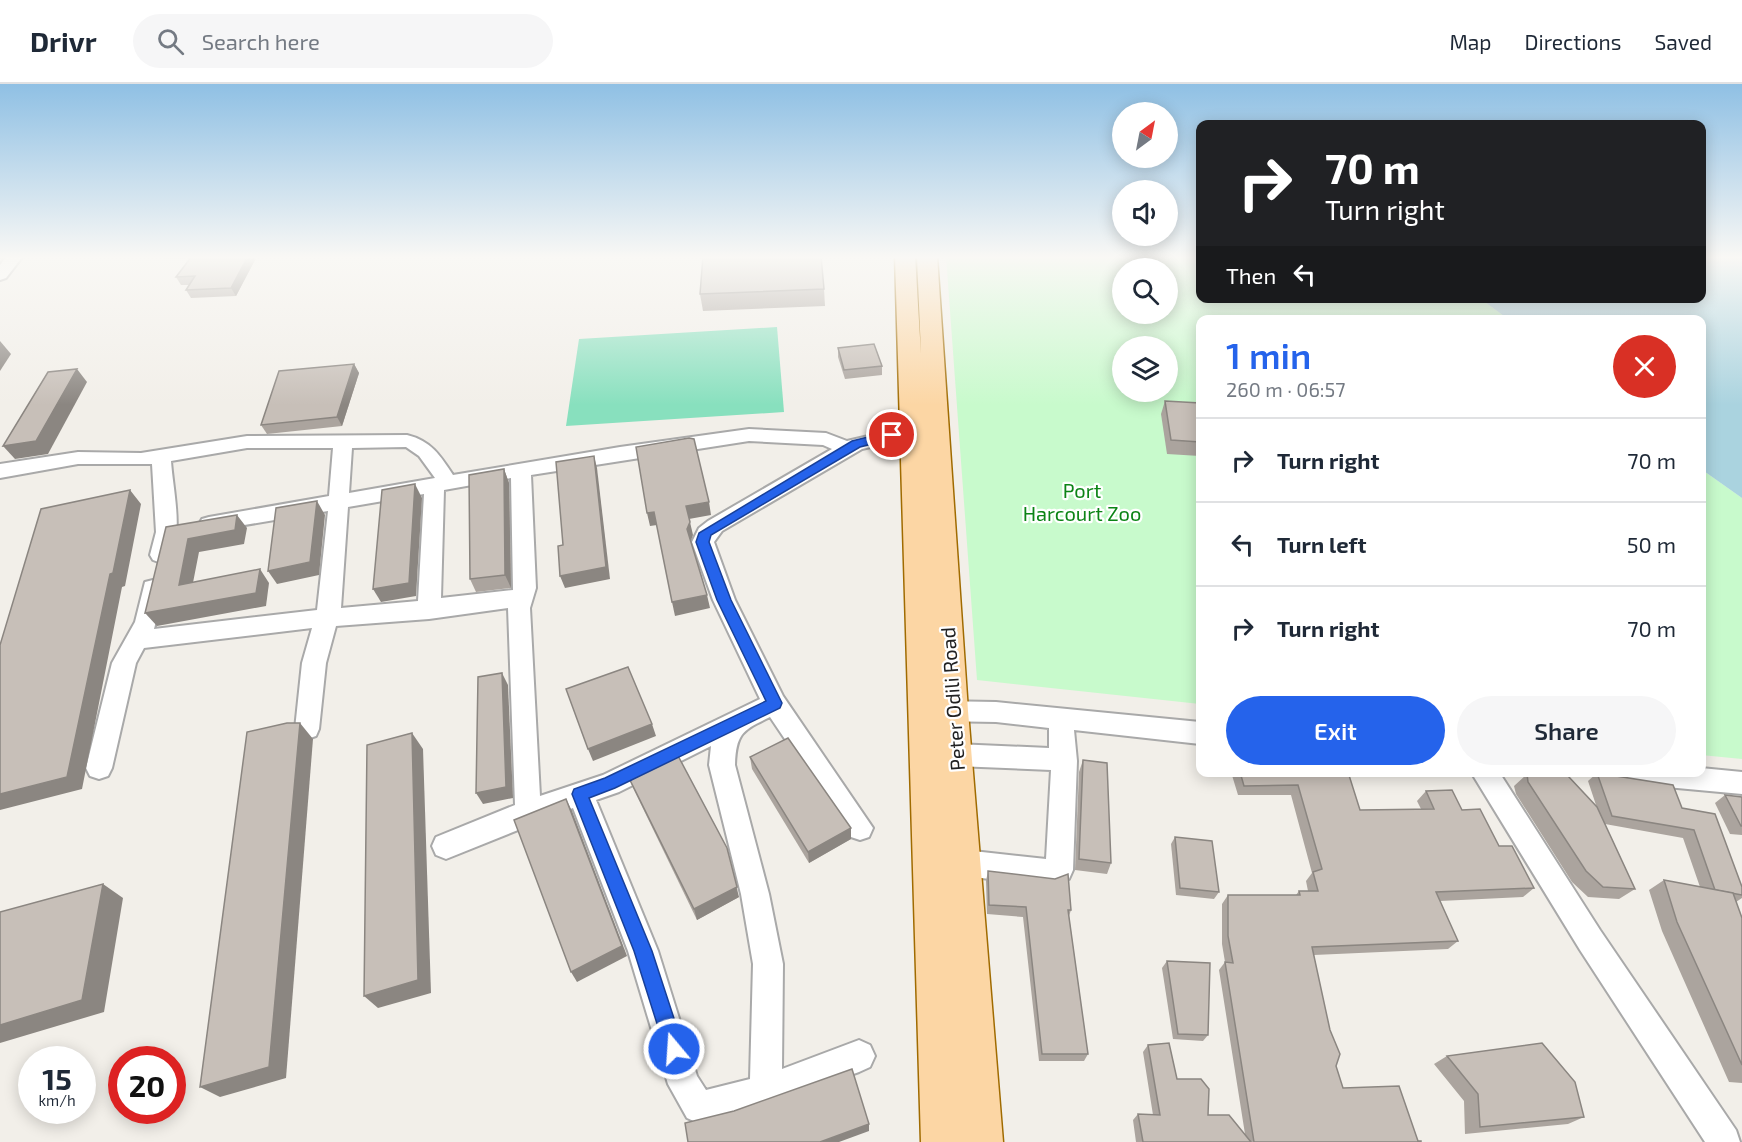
<!DOCTYPE html>
<html lang="en">
<head>
<meta charset="utf-8">
<style>
  :root { --surface:#fff; --page:#f6f6f7; --text:#1f2937; --muted:#747a83; --line:#e0e1e3; --accent:#2563eb }
  body { margin:0; font-family:"Exo 2",sans-serif; background:var(--page); color:var(--text); height:100vh; display:flex; flex-direction:column; font-size:22px; white-space:nowrap }
  * { box-sizing:border-box; margin:0 }
  p { font-size:20px; color:var(--muted) }
  .icon { flex:none; width:33px; height:33px; fill:none; stroke:currentColor; stroke-width:2; stroke-linecap:round; stroke-linejoin:round }
  .map { position:relative; flex:1; overflow:hidden }
  .drawer { position:absolute; left:1196px; top:231px; width:510px; height:462px; display:flex; flex-direction:column; background:var(--surface); border-radius:12px; box-shadow:0 3px 15px #0003 }
  .drawer>* { flex:none }
  .guide { position:absolute; left:1196px; top:36px; width:510px; height:183px; border-radius:12px; box-shadow:0 3px 15px #0003; background:#202124; color:#fff; overflow:hidden }
  .needle { width:39px; rotate:32deg }
  .controls { position:absolute; left:1112px; top:18px; display:grid; gap:12px }
  .controls a { display:grid; place-items:center; width:66px; height:66px; border-radius:50%; background:var(--surface); box-shadow:0 3px 15px #0003; font-size:30px }
  .speed { position:absolute; left:18px; top:962px; display:flex; gap:12px; font-size:30px; font-weight:700; text-align:center }
  .speed>* { display:grid; place-content:center; width:78px; height:78px; border-radius:50%; background:var(--surface); box-shadow:0 3px 15px #0003; line-height:1 }
  .speed small { font-size:15px; font-weight:400 }
  .speed .limit { border:9px solid #d22; background:#fff; color:#111 }
  .pin { position:absolute; display:grid; place-items:center; width:51px; height:51px; color:#fff; margin:-26px; border:3px solid #fff; border-radius:50%; box-shadow:0 2px 6px #0007 }
  .me { position:absolute; width:66px; margin:-33px; rotate:342deg; stroke-linejoin:round; filter:drop-shadow(0 0 4px #0008) }
  .turn { display:flex; align-items:center; gap:21px; height:126px; padding:0 30px; font-size:27px }
  .turn .icon { width:78px; height:78px; stroke-width:2.5 }
  .turn b { display:block; font-size:42px; line-height:51px }
  .then { display:flex; align-items:center; height:57px; padding:0 30px; background:#0003; gap:12px; font-size:22px }
  .round { display:grid; place-items:center; flex:none; width:63px; height:63px; border-radius:32px; background:var(--page) }
  .overview { display:flex; align-items:center; justify-content:space-between; height:102px; padding:0 30px }
  h1 { font-size:36px; font-weight:600; line-height:45px; color:var(--accent) }
  .action { display:flex; gap:12px; margin-top:auto; padding:12px 30px }
  .action a { flex:1; height:69px; border-radius:36px; background:var(--accent); color:#fff; font-size:24px; font-weight:600; line-height:69px; text-align:center }
  .action a+a { background:var(--page); color:var(--text) }
  ul { padding:0; list-style:none }
  li { display:flex; align-items:center; gap:18px; height:84px; padding:0 30px; border-top:2px solid var(--line) }
  li div { flex:1 }
  li b { display:block; font-size:22px }
  li em { font-style:normal }
  header { display:flex; align-items:center; gap:36px; box-sizing:border-box; height:84px; padding:0 30px; background:var(--surface); border-bottom:2px solid var(--line) }
  header strong { font-size:28px }
  nav { display:flex; gap:33px; margin-inline-start:auto; font-size:21px }
  .search { width:420px; height:54px; background:var(--page); display:flex; align-items:center; gap:15px; box-sizing:border-box; padding:0 21px; border-radius:33px; color:var(--muted); font-size:22px }
  .map>svg:first-child { display:block }
</style>
</head>
<body>
<header>
<strong>Drivr</strong>
<div class="search"><svg class="icon" aria-label="search" viewBox="0 0 24 24"><circle cx="10" cy="10" r="6"/><path d="M15 15l6 6"/></svg>Search here</div>
<nav><a>Map</a><a>Directions</a><a>Saved</a></nav>
</header>
<div class="map">
<svg width="1742" height="1058" viewBox="0 0 1742 1058">
  <rect width="100%" height="100%" fill="#f2efe9"/>
  <g fill="#c8facc" fill-rule="evenodd">
    <path d="M946,172H1200V214L1481,215L1508,235L1200,236V620L977,596ZM1122,184H1167V230H1122ZM1122,262H1167V308H1122Z"/>
    <path d="M1701,385L1742,414V675L1701,671Z"/>
  </g>
  <path fill="#88e0be" d="M777,243L784,328L566,342L579,255Z"/>
  <path fill="#aad3df" d="M1701,172H1742V414L1701,385V236L1508,235L1481,215L1701,214Z"/>
  <g fill="none" stroke-linecap="round" stroke-linejoin="round">
    <defs>
      <g id="minor">
        <path d="M7,172H23L6,194L0,196V181Z"/>
        <path d="M912,342L919,344L921,348L919,352L862,365L722,447L714,458L735,516L783,612L873,744L869,753L860,756L851,753L770,633C743,646 736,649 735,681L769,810L783,880L782,985L859,956L870,961L875,972L870,983L859,988L736,1032L698,1039L687,1034L668,1000L628,867L573,724L446,775L436,771L432,762L436,753L515,721L508,524L429,535L336,542L326,579L319,645L316,652L307,655L298,652L295,645L302,579L312,544L144,564L136,579L112,684L108,692L99,695L90,692L86,684L112,579L135,538L145,498L153,496L161,498L164,504L154,545L317,526L328,427L209,447L202,445L199,440L202,435L209,433L329,412L333,364H247L171,377C173,407 184,449 169,476L161,479L153,476L150,471L156,448L152,380H78L0,394V380L78,368L141,369L247,352L407,351C431,357 440,371 453,391L620,363L749,345L826,349L847,357ZM749,357L823,361L832,365L708,437L699,444L692,458L713,516L760,615L603,691L540,712L530,524L536,504L531,391ZM406,363L419,372L435,394L349,409L352,364ZM511,394L513,506L441,514L444,406ZM424,410L418,517L341,524L348,423ZM711,662L709,681L741,810L753,880L750,995L706,1006L697,992L658,867L596,716L619,708Z"/>
        <path d="M939,617L996,618L1200,638V660L1074,646L1077,677L1073,786L1069,795L1052,802L964,792L954,788L950,779L954,770L964,766L1046,775L1051,686L956,682L947,679L943,671L947,663L956,660L1049,664V644L996,638L939,637L930,634L927,627L930,620Z"/>
        <path d="M1701,684L1742,688V710L1623,699L1614,696L1610,688H1701Z"/>
        <path d="M1471,688H1499L1600,846L1736,1046L1740,1058H1705L1580,866Z"/>
      </g>
      <path id="major" d="M895,172H915L921,270L917,172H937L968,627L1003,1058H921Z"/>
    </defs>
    <use href="#minor" stroke="#a9a9a9" stroke-width="4"/>
    <use href="#major" stroke="#a06b00" stroke-width="3"/>
    <use href="#minor" fill="#fff" fill-rule="evenodd"/>
    <use href="#major" fill="#fcd6a4" fill-rule="evenodd"/>
  </g>
  <g fill="#aba49e">
    <path d="M164,172H257L236,212L191,214L186,206L189,201H181L176,193L191,174L165,175Z"/>
    <path d="M824,205L825,222L703,227L700,210Z"/>
    <path d="M838,264L882,282V291L845,295L838,273Z"/>
    <path d="M354,280L359,289L342,342L267,350L261,341Z"/>
    <path d="M1165,317L1200,319V372L1167,370L1161,330Z"/>
    <path d="M504,385L509,399L511,504L476,508L470,495Z"/>
    <path d="M750,673L851,755L809,779L752,685Z"/>
    <path d="M1083,676L1111,779L1107,790L1075,786L1079,688Z"/>
    <path d="M1231,688H1348L1360,726L1421,725L1417,717L1426,707L1462,726L1499,762L1534,804L1523,813L1440,817L1458,857L1448,865L1314,871L1336,982L1343,1004L1418,1057L1421,1058H1136L1133,1036L1138,1030L1153,1031L1143,968L1148,961L1208,1031L1245,1050L1219,886L1225,878L1222,860V820L1228,811H1296L1299,807H1308L1306,797L1312,789L1291,711H1238Z"/>
    <path d="M1597,689L1682,724L1742,803V814L1736,818L1742,834V999L1729,998L1662,847L1649,806L1664,796L1700,803L1683,754L1605,740L1635,805L1619,815L1588,813L1572,798L1516,710L1514,702L1527,690L1597,724L1588,697Z"/>
    <path d="M628,692L739,813L697,836L633,704Z"/>
    <path d="M1725,711L1742,713V751L1730,750L1715,719Z"/>
    <path d="M1175,753L1219,808L1214,815L1176,811L1171,760Z"/>
    <path d="M988,787L1071,826L1069,832L1088,970L1084,977H1039L1023,833L987,830L986,797Z"/>
    <path d="M1167,877L1208,951L1203,957L1173,955L1162,884Z"/>
    <path d="M1447,972L1584,1033L1568,1040L1465,1050L1464,1017L1434,980Z"/>
  </g>
  <g fill="#8b8681">
    <path d="M248,172H257L236,212L231,204Z"/>
    <path d="M0,257L11,270L0,287Z"/>
    <path d="M354,280L359,289L342,342L337,333Z"/>
    <path d="M77,285L87,298L48,370L15,375L3,362Z"/>
    <path d="M594,372L597,384L610,495L565,504L560,492Z"/>
    <path d="M504,385L509,399L511,504L505,491Z"/>
    <path d="M415,400L422,414L416,512L381,518L373,505Z"/>
    <path d="M130,406L141,420L125,502L122,503L82,705L0,726V710Z"/>
    <path d="M317,417L325,431L319,491L277,500L268,487Z"/>
    <path d="M709,418L711,431L689,435L686,422Z"/>
    <path d="M654,428L657,441L650,442L647,429Z"/>
    <path d="M237,431L247,444L244,460L199,468L190,514L179,501L188,455Z"/>
    <path d="M690,438L693,451L690,459L687,445Z"/>
    <path d="M260,485L269,499L266,522L157,542L145,529Z"/>
    <path d="M707,511L710,524L675,532L672,518Z"/>
    <path d="M502,589L508,601L513,714L483,720L476,709Z"/>
    <path d="M300,639L313,655L286,994L220,1013L200,1003Z"/>
    <path d="M652,640L656,652L593,677L588,665Z"/>
    <path d="M412,649L423,665L431,909L378,924L364,912Z"/>
    <path d="M566,715L572,727L627,872L577,898L571,888Z"/>
    <path d="M851,744V755L809,779L808,768Z"/>
    <path d="M727,764L739,813L697,836L694,825Z"/>
    <path d="M103,800L123,814L104,928L0,959V941Z"/>
    <path d="M869,1040V1047L839,1058H820Z"/>
  </g>
  <g fill="#c7bfb8" stroke="#8b8681" stroke-width="1.5">
    <path d="M192,172H248L231,204L186,206L195,192L176,193Z"/>
    <path d="M703,172H821L824,205L700,210Z"/>
    <path d="M874,260L882,282L844,286L838,264Z"/>
    <path d="M354,280L337,333L261,341L279,287Z"/>
    <path d="M77,285L36,357L3,362L48,288Z"/>
    <path d="M1165,317L1200,319V358L1171,356Z"/>
    <path d="M689,354L694,355L709,418L686,422L690,438L687,445L707,511L672,518L654,428L647,429L636,363Z"/>
    <path d="M594,372L606,483L560,492L558,462L563,461L556,378Z"/>
    <path d="M504,385L505,491L470,495L469,391Z"/>
    <path d="M415,400L409,499L373,505L382,406Z"/>
    <path d="M130,406L113,489L110,490L67,693L0,710V561L41,425Z"/>
    <path d="M317,417L310,478L268,487L276,424Z"/>
    <path d="M237,431L235,446L188,455L179,501L260,485L256,509L145,529L166,443Z"/>
    <path d="M628,583L652,640L588,665L566,605Z"/>
    <path d="M502,589L506,703L476,709L478,593Z"/>
    <path d="M287,639H300L269,983L200,1003L247,648Z"/>
    <path d="M412,649L418,896L364,912L367,661Z"/>
    <path d="M788,654L851,744L808,768L750,673Z"/>
    <path d="M676,668L727,764L737,803L694,825L628,692Z"/>
    <path d="M1083,676L1107,679L1111,779L1079,775Z"/>
    <path d="M1240,688H1348L1360,726L1434,725L1426,707L1452,706L1462,726L1480,725L1499,762H1512L1534,804L1436,808L1458,857L1312,863L1330,946L1340,970L1336,982L1343,1004L1399,1002L1418,1057H1421V1058H1254L1225,878L1233,879L1228,852V811H1300L1299,807H1318L1313,788L1322,785L1298,701L1244,702Z"/>
    <path d="M1597,689L1673,701L1682,724L1715,730L1742,803V811L1715,806L1694,746L1612,732Z"/>
    <path d="M1527,690L1568,692L1597,723L1635,805L1603,803L1586,787L1528,698Z"/>
    <path d="M1725,711L1742,713V742H1741Z"/>
    <path d="M566,715L622,862L571,888L514,736Z"/>
    <path d="M1175,753L1212,757L1219,808L1180,804Z"/>
    <path d="M988,787L1055,795L1068,790L1071,826H1068L1088,970H1042L1026,823L989,821Z"/>
    <path d="M1664,796L1733,809L1742,834V981L1677,838Z"/>
    <path d="M103,800L82,916L0,941V828Z"/>
    <path d="M1167,877L1210,879L1208,951L1178,950Z"/>
    <path d="M1169,959L1177,995H1201L1209,1005L1208,1031H1229L1251,1058H1143L1138,1030L1160,1031L1148,961Z"/>
    <path d="M1542,959L1575,998L1584,1033L1480,1043L1478,1010L1447,972Z"/>
    <path d="M852,985L869,1040L820,1058H688L685,1039L734,1027Z"/>
  </g>
  <linearGradient id="sky" x2="0" y2="1"><stop stop-color="#8fc0e4"/><stop offset="0.54" stop-color="#f9f8f5"/><stop offset="1" stop-color="#f9f8f5" stop-opacity="0"/></linearGradient>
  <rect width="1742" height="321" fill="url(#sky)"/>
  <path fill="#2563eb" stroke="#184099" stroke-width="1.5" d="M892,347L898,351L896,354L860,363L711,451L709,458L731,516L782,619L780,624L615,704L589,714L652,867L684,965L681,972L674,974L668,972L665,965L634,867L572,710L574,705L605,694L766,617L717,516L696,458L699,449L852,357Z"/>
  <g text-anchor="middle" stroke-width="4.5" stroke-linejoin="round" paint-order="stroke">
    <g font-size="20" fill="#0c8416" stroke="#fff">
      <text x="1082" y="414">Port<tspan x="1082" dy="23">Harcourt Zoo</tspan></text>
    </g>
    <g font-size="20" fill="#222" stroke="#fff">
      <text transform="translate(953 615) rotate(-94)" y="7">Peter Odili Road</text>
    </g>
  </g>
</svg>
<div class="controls">
<a><svg class="needle" viewBox="-14 -14 28 28"><path d="M0-13l5 13h-10z" fill="#e53935"/><path d="M0 13l5-13h-10z" fill="#747a83"/></svg></a>
<a><svg class="icon" aria-label="sound" viewBox="0 0 24 24"><path d="M4 9h4l5-4v14l-5-4H4zM17 9q2 3 0 6"/></svg></a>
<a><svg class="icon" aria-label="search" viewBox="0 0 24 24"><circle cx="10" cy="10" r="6"/><path d="M15 15l6 6"/></svg></a>
<a><svg class="icon" aria-label="layers" viewBox="0 0 24 24"><path d="M12 4l9 5-9 5-9-5zM3 14l9 5 9-5"/></svg></a>
</div>
<div class="speed"><div>15<small>km/h</small></div><div class="limit">20</div></div>
<div class="pin" style="left:892px;top:351px;background:#d93025"><svg class="icon" aria-label="arrive" viewBox="0 0 24 24"><path d="M6 21V4h12l-3 4 3 4H6"/></svg></div>
<svg class="me" style="left:674px;top:965px" viewBox="-20 -20 40 40"><circle r="17" fill="#2563eb" stroke="#fff" stroke-width="3"/><path d="M0-11L8 9 0 5-8 9z" fill="#fff"/></svg>
<div class="guide">
<div class="turn"><svg class="icon" aria-label="right" viewBox="0 0 24 24"><path d="M7 20v-9h11M14 6l5 5-5 5"/></svg><div><b>70 m</b>Turn right</div></div>
<div class="then">Then<svg class="icon" aria-label="left" viewBox="0 0 24 24"><path d="M17 20v-9H6M10 6l-5 5 5 5"/></svg></div>
</div>
<section class="drawer">
<div class="overview"><div><h1>1 min</h1><p>260 m · 06:57</p></div><a class="round" style="background:#d93025;color:#fff"><svg class="icon" aria-label="close" viewBox="0 0 24 24"><path d="M6 6l12 12M18 6L6 18"/></svg></a></div>
<ul>
<li><svg class="icon" aria-label="right" viewBox="0 0 24 24"><path d="M7 20v-9h11M14 6l5 5-5 5"/></svg><div><b>Turn right</b></div><em>70 m</em></li>
<li><svg class="icon" aria-label="left" viewBox="0 0 24 24"><path d="M17 20v-9H6M10 6l-5 5 5 5"/></svg><div><b>Turn left</b></div><em>50 m</em></li>
<li><svg class="icon" aria-label="right" viewBox="0 0 24 24"><path d="M7 20v-9h11M14 6l5 5-5 5"/></svg><div><b>Turn right</b></div><em>70 m</em></li>
</ul>
<div class="action"><a>Exit</a><a>Share</a></div>
</section>
</div>
</body>
</html>
